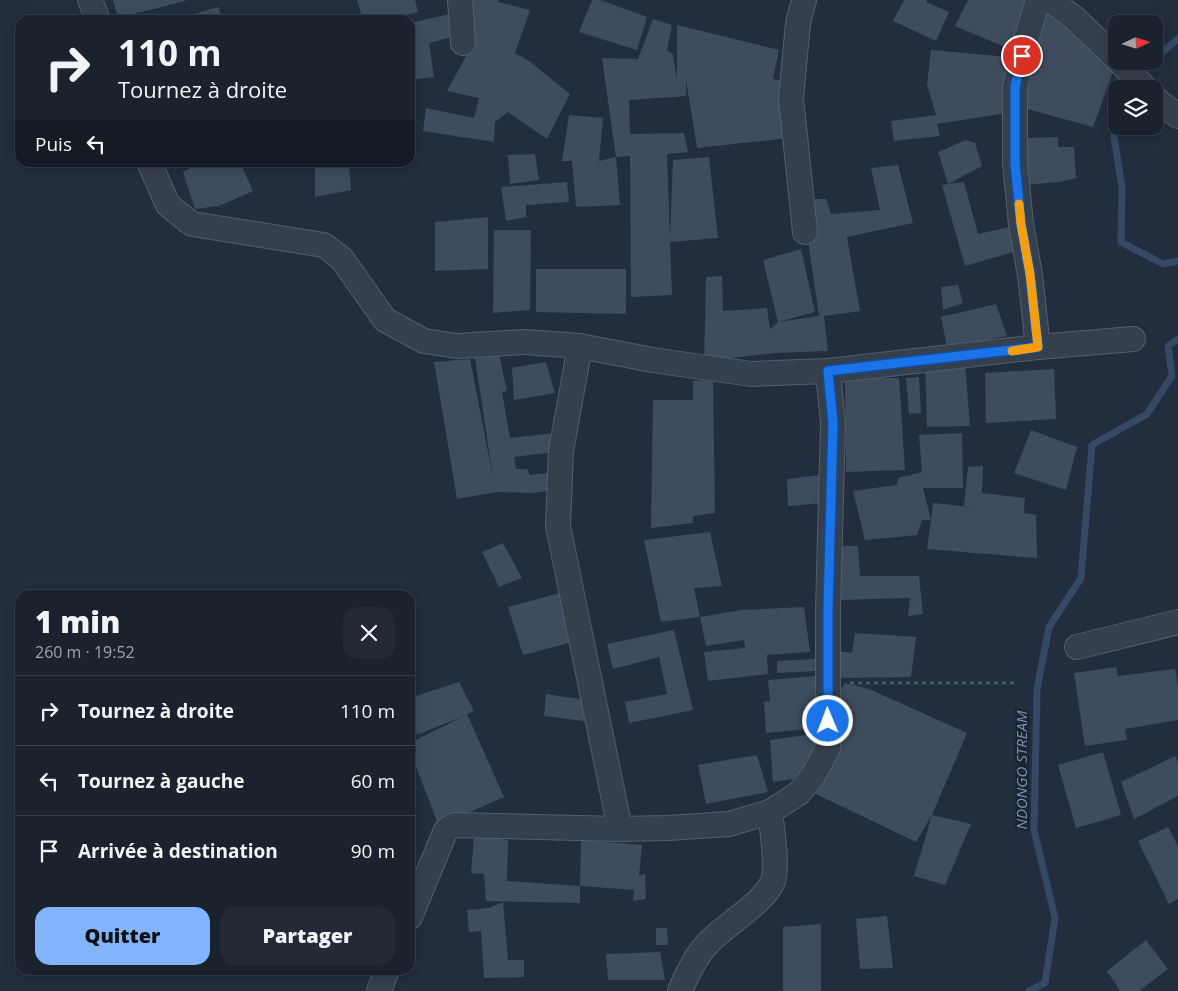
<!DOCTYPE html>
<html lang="fr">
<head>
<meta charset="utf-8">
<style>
  :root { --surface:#1a222e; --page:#232a36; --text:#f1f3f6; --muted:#9fa4aa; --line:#383f4a; --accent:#82b3fd }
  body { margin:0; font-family:"Open Sans",sans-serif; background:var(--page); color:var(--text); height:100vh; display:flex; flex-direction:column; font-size:19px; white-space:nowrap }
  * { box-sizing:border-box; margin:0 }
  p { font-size:16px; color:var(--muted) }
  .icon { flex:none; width:28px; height:28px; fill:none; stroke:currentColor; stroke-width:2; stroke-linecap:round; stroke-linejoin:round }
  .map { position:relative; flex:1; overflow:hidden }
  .sheet { position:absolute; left:15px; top:590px; width:400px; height:385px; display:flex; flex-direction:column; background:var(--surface); border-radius:15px; box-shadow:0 2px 12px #0003,0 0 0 1px var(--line) }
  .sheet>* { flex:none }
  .banner { position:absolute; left:15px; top:15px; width:400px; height:152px; border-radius:15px; box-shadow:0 2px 12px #0003,0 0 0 1px var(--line); background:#1a222e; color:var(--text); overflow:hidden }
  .needle { width:32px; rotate:86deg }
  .tools { position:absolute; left:1108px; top:15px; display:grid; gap:10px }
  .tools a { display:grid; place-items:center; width:55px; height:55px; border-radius:10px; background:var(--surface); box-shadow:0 2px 12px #0003,0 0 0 1px var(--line); font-size:25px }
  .pin { position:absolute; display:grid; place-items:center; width:42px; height:42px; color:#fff; margin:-21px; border:2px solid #fff; border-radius:50%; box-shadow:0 1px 5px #0007 }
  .me { position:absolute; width:55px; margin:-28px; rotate:359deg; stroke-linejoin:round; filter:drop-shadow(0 0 4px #0008) }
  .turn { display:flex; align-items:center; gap:18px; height:105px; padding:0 20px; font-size:22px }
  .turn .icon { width:65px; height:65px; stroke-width:2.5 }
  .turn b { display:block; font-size:35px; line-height:42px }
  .then { display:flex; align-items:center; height:48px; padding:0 20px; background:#0003; gap:10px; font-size:19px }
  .round { display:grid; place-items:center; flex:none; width:52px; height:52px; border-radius:15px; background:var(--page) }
  .head { display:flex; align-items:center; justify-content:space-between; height:85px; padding:0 20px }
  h1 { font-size:30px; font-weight:800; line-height:38px }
  .cta { display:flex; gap:10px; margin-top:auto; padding:10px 20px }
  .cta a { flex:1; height:58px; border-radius:15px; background:var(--accent); color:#111; font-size:20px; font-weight:800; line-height:58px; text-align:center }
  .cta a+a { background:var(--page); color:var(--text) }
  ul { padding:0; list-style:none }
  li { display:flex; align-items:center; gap:15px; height:70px; padding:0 20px; border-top:1px solid var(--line) }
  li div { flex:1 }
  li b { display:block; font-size:19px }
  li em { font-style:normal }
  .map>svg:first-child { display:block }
</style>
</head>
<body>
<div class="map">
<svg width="1178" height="991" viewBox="0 0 1178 991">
  <rect width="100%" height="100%" fill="#222e3d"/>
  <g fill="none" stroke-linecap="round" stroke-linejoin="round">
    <g stroke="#354966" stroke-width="7">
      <path d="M1154,59L1178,39"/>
      <path d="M1124,89L1151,61"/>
      <path d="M1116,123L1114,137L1122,187L1121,242L1163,264L1178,261"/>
      <path d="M1029,991L1045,983L1055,918L1034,830L1037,689L1049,627L1081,578L1092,445L1147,414L1172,376L1168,346L1178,339"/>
    </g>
  </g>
  <g fill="#3e4c5d">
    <path d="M113,0H185V1L118,18Z"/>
    <path d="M357,0H415L418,12L388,20H363Z"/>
    <path d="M468,0H498V2L530,10L515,53L529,61L570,94L547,139L508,112L495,122L494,142L423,131L426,108L474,118L479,98L447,91L471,47Z"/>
    <path d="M592,0H600L647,17L637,50L579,32Z"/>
    <path d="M904,0H927L926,2L949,12L936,41L893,21Z"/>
    <path d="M968,0H1028L1012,50L955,26Z"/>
    <path d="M218,7L223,20H188L187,16Z"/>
    <path d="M454,13L463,34L429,43L434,77L410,80V41L414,40L410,23Z"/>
    <path d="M1046,14H1057L1114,69L1093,127L1020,107Z"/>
    <path d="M653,19L672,25L667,51L673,54L677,80V25L779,50L773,79L784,81L789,138L697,148L686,80V96L629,100L630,134L684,133L688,152L667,154L670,238L673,160L709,157L718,238L670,242L672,295L631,297L630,156L616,157L602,58L638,59Z"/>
    <path d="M931,50L1009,57V81H1003L1006,113L937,124L940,136L894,141L891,121L936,115L927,85Z"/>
    <path d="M569,115L603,118L599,161L616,157L620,205L576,207L572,161H562Z"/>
    <path d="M1058,137V147H1074L1076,178L1059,182L1026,185L1024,138Z"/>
    <path d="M966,140L975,143L982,166L948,184L964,182L978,234L1010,227L1017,251L965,266L942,185L948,184L938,152Z"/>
    <path d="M535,154L539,180L510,184L508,155Z"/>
    <path d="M202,162H240L253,191L219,206L195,209L183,172Z"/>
    <path d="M349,165L351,190L315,197V168Z"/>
    <path d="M898,165L913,223L847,237L860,311L824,316L828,351L774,353L723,359L704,367L706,277L722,276L723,311L767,308L770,329L778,322L763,260L801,249L815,312L778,322L819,316L809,247L810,199H826L831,214L880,210L871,168Z"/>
    <path d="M567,182L569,202L526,205V217L506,221L501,187Z"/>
    <path d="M488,217V269L435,271V222Z"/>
    <path d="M494,230H531L530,310L493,313Z"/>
    <path d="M536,269H626V314L536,312Z"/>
    <path d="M958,285L963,303L943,310L941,287Z"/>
    <path d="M996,304L1007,336L947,347L941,317Z"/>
    <path d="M499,354L507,391L502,392L510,438L565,432L573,450L514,457L516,469H527L530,475L561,472L568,488L533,493L496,492L457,499L434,362L470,359L493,478L475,358Z"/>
    <path d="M925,360L965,363L970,426L927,427Z"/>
    <path d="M546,362L555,393L514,400L512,368Z"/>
    <path d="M1054,369L1056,419L986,423L985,373Z"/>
    <path d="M919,377L921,413L909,414L906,378Z"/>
    <path d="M845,378H899L905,470L846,472Z"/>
    <path d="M713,380L715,513L693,516V523L651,528L653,400H693V381Z"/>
    <path d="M1031,430L1077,447L1066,490L1014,473Z"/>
    <path d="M962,433L963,488H923L931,520L933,503L973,507L964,506L968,467L983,466L982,493L1025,498L1024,513L1036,515L1037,558L927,549L931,520H922L917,535L865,540L853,491L897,485L898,478L922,472L919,435Z"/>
    <path d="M821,475L824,503L788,506L787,479Z"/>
    <path d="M710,532L722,586L694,588L700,617L661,622L644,540Z"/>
    <path d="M503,543L522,578L499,587L482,552Z"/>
    <path d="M839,546H858L860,576H919L923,614L908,616L910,598L840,600Z"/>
    <path d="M575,589L588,638L523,655L508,607Z"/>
    <path d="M804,607L810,652L767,655L768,674L708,681L704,652L745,648L744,640L706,646L700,617L741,610Z"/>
    <path d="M674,630L693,710L629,723L625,702L667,694L659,657L613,669L607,644Z"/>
    <path d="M855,633L916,637L911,677L836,678V651L852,653Z"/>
    <path d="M816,659L817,671L777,673V661Z"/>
    <path d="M1116,667L1118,676L1175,669L1178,686V720L1125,729L1127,740L1085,746L1074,673Z"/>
    <path d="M816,676L819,728L766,733L764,702L770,701L768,680Z"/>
    <path d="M459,682L474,711L467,714L504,797L470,812L437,821L410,751V743L464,716L417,735L410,716V698Z"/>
    <path d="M845,683L869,689L967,733L932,815L971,824L945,885L914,876L932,815L916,842L816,794L846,714L828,708Z"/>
    <path d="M546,694L607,703V724L544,716Z"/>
    <path d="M820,733L813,776L773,782L770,740Z"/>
    <path d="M1103,752L1121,815L1076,828L1058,765Z"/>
    <path d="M757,755L768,792L706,804L698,765Z"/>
    <path d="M1175,756L1178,762V796L1134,819L1121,782Z"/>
    <path d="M1168,827L1178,846V899L1169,904L1138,841Z"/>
    <path d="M474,836L508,840L507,881L580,886V903L486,901L484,874L471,873Z"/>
    <path d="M581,840L642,845L639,876L645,874L646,899L633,901L634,890L580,886Z"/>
    <path d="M503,902L508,960H524V977L484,978L481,931L469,932L467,910L489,908Z"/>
    <path d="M887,916L893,968L860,969L856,919Z"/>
    <path d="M821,924V991H783V927Z"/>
    <path d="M656,928H667L668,945H656Z"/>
    <path d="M1146,940L1168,969L1139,991H1120L1107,971Z"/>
    <path d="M660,952L665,980H608L606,954Z"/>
  </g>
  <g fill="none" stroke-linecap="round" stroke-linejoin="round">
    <defs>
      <g id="minor">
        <path d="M90,0L98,20"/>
        <path d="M460,0L463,43"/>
        <path d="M804,0L798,23L791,98L805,232"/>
        <path d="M1050,0L1073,17L1116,58"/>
        <path d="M1119,61L1146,89"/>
        <path d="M1154,97L1160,103L1178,116"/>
        <path d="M149,162L168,205L192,224L324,245L342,259L385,320L424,341L457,346L525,342L580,346L652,360L751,374L828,371"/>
        <path d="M580,346L561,451L558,526L620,829"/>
        <path d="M1038,347L1030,275L1021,224L1015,163V87L1026,40L1038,0"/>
        <path d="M1077,647L1178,622"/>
        <path d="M410,917L446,830L454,825L620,829L667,828L729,824L770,812L799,793L813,776L828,748V610L833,423L828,371L1038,347L1133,339"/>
        <path d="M379,991L387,970"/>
        <path d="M680,991C687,974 696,955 709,942C725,925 765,902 773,881C778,866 772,829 770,812"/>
      </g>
    </defs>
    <use href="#minor" stroke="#545e6b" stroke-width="26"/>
    <path stroke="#42595b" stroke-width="3" stroke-dasharray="4 4" stroke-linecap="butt" d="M850,683H1014"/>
    <use href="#minor" stroke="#36404d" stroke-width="24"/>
  </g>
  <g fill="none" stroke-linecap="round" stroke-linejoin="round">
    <defs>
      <path id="route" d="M828,721V610L833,423L828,371L1038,347L1030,274L1021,224L1015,163V87L1022,56"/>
    </defs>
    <use href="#route" stroke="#114b97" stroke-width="12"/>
    <use href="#route" stroke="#1a73e8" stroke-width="9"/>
    <path stroke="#f59e0b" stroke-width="9" d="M1012,351L1038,347L1030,274L1021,224L1019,204"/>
  </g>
  <g text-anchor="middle" stroke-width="5" stroke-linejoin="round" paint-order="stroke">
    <g font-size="15" font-style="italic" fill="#7891b2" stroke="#1b2532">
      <text transform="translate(1022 770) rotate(-90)" y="5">NDONGO STREAM</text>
    </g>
  </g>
</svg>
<div class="tools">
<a><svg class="needle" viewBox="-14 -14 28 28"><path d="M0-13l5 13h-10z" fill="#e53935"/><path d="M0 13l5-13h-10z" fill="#9fa4aa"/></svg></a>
<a><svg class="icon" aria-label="layers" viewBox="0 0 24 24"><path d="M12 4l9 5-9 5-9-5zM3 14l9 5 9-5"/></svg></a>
</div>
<div class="pin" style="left:1022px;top:56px;background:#d93025"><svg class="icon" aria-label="arrive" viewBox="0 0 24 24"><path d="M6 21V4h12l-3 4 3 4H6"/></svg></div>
<svg class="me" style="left:828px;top:721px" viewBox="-20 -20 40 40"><circle r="17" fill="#1a73e8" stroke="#fff" stroke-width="3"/><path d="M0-11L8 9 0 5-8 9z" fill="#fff"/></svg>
<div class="banner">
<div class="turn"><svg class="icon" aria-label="right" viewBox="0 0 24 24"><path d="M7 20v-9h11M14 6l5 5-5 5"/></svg><div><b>110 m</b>Tournez à droite</div></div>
<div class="then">Puis<svg class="icon" aria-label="left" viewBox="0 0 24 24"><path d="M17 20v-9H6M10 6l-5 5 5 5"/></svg></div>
</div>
<section class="sheet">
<div class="head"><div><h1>1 min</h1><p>260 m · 19:52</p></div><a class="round"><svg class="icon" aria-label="close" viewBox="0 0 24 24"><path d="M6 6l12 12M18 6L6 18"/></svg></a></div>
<ul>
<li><svg class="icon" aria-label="right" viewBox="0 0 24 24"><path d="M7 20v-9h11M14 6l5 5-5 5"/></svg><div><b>Tournez à droite</b></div><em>110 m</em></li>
<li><svg class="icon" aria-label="left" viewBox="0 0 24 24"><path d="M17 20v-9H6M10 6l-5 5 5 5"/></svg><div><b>Tournez à gauche</b></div><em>60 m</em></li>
<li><svg class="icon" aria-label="arrive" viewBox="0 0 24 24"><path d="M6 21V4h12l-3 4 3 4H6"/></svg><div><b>Arrivée à destination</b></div><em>90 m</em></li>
</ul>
<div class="cta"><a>Quitter</a><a>Partager</a></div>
</section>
</div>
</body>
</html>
